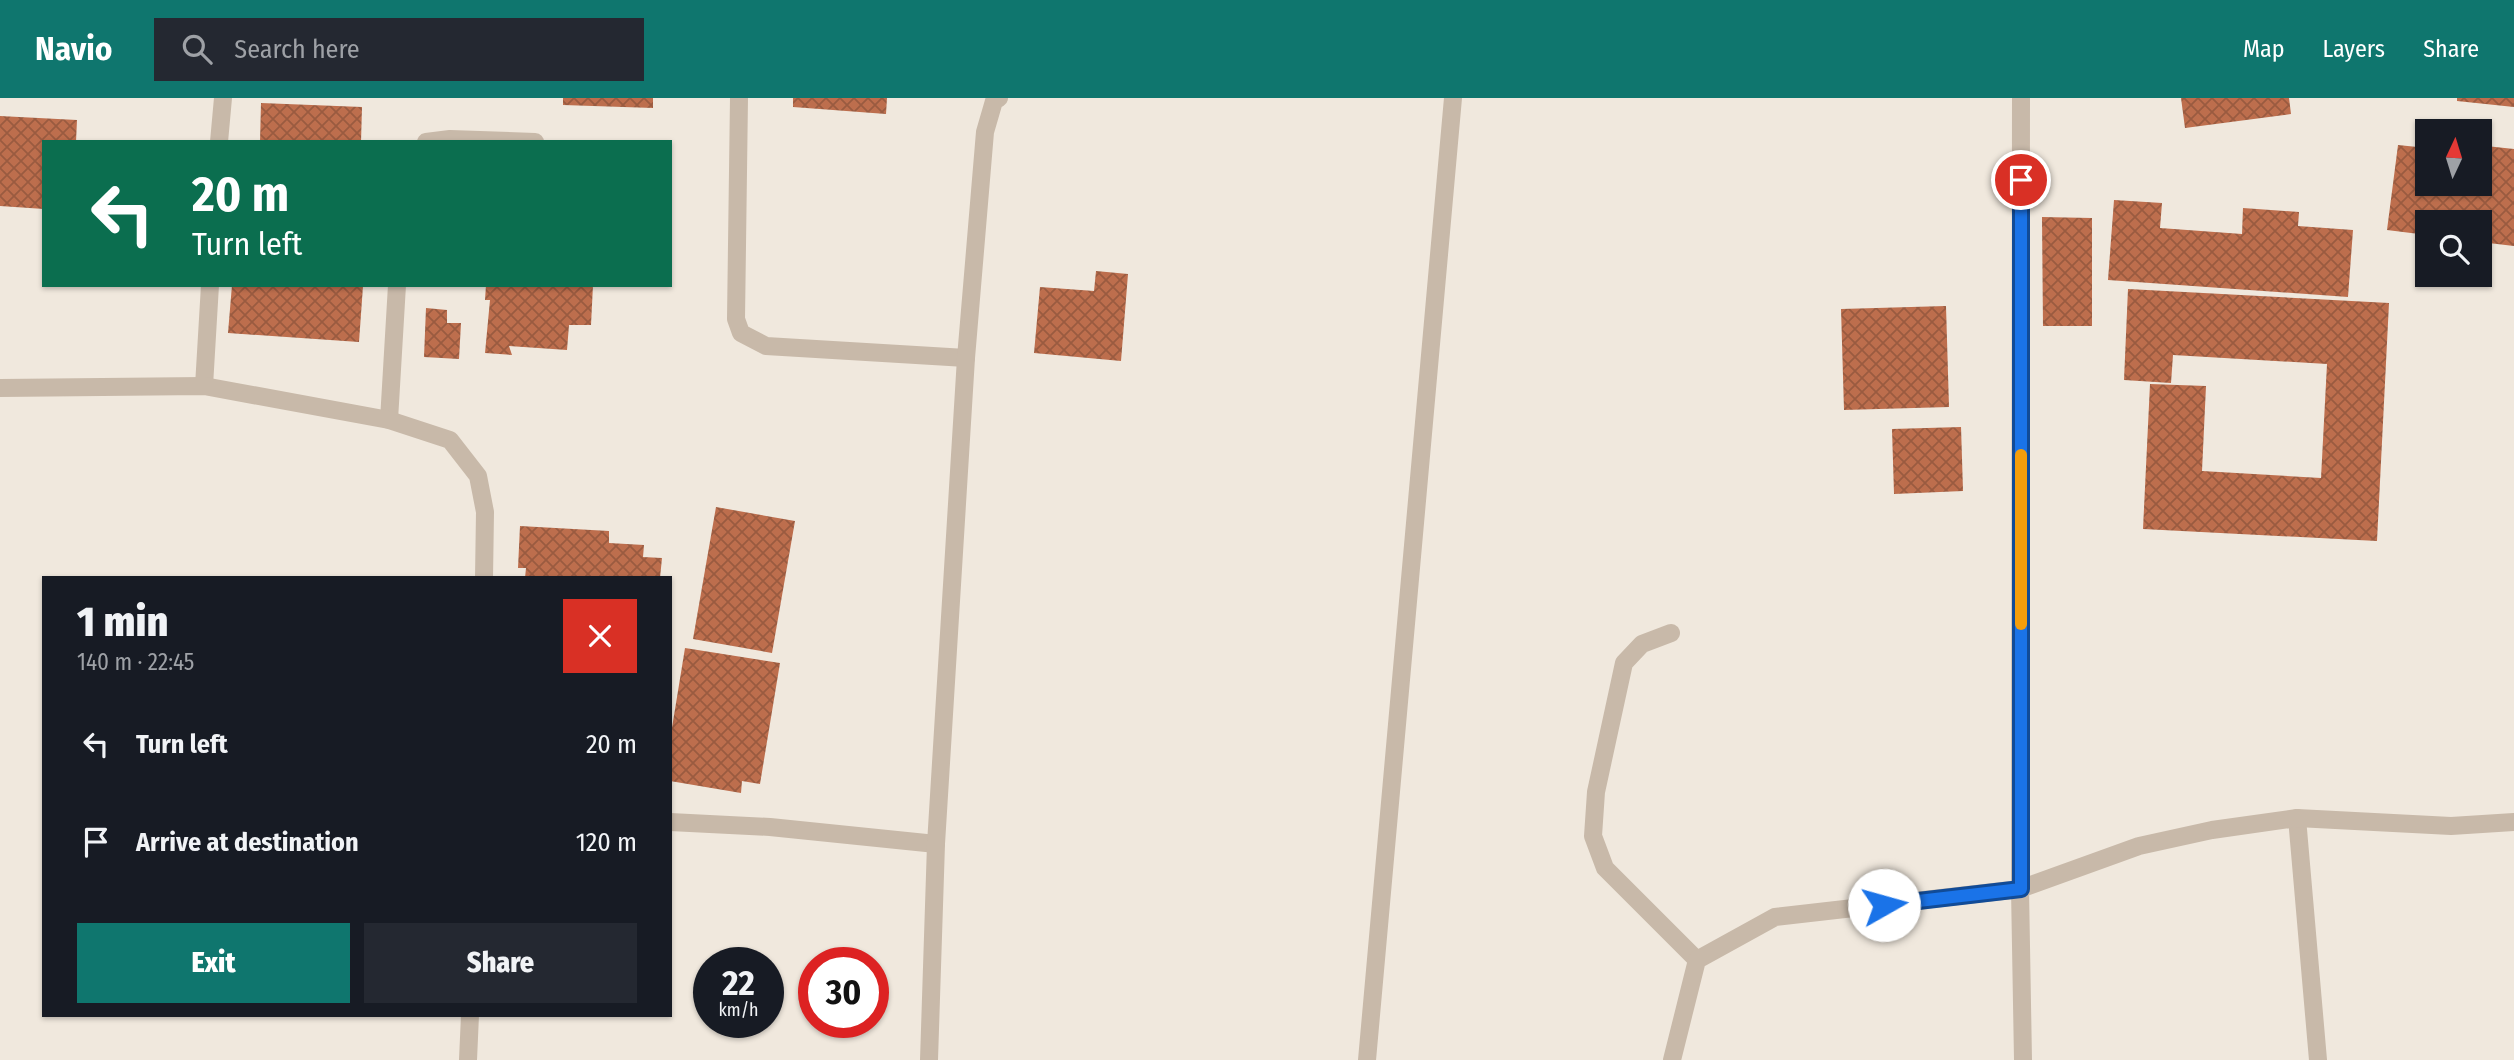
<!DOCTYPE html>
<html lang="en">
<head>
<meta charset="utf-8">
<style>
  :root { --surface:#171b24; --page:#242831; --text:#f1f3f6; --muted:#9ea1a6; --accent:#0f766e }
  body { margin:0; font-family:"Fira Sans Condensed",sans-serif; background:var(--page); color:var(--text); height:100vh; display:flex; flex-direction:column; font-size:26px; white-space:nowrap }
  * { box-sizing:border-box; margin:0 }
  p { font-size:23px; color:var(--muted) }
  .icon { flex:none; width:38px; height:38px; fill:none; stroke:currentColor; stroke-width:2; stroke-linecap:round; stroke-linejoin:round }
  .map { position:relative; flex:1; overflow:hidden }
  .details { position:absolute; left:42px; top:478px; width:630px; height:441px; display:flex; flex-direction:column; background:var(--surface); border-radius:0px; box-shadow:0 2px 5px #0004 }
  .details>* { flex:none }
  .guide { position:absolute; left:42px; top:42px; width:630px; height:147px; border-radius:0px; box-shadow:0 2px 5px #0004; background:#0b6e4f; color:#fff; overflow:hidden }
  .needle { width:46px; rotate:4deg }
  .fabs { position:absolute; left:2415px; top:21px; display:grid; gap:14px }
  .fabs a { display:grid; place-items:center; width:77px; height:77px; border-radius:0px; background:var(--surface); box-shadow:0 2px 5px #0004; font-size:35px }
  .speed { position:absolute; left:693px; top:849px; display:flex; gap:14px; font-size:35px; font-weight:700; text-align:center }
  .speed>* { display:grid; place-content:center; width:91px; height:91px; border-radius:50%; background:var(--surface); box-shadow:0 2px 5px #0004; line-height:1 }
  .speed small { font-size:18px; font-weight:400 }
  .speed .limit { border:10px solid #d22; background:#fff; color:#111 }
  .pin { position:absolute; display:grid; place-items:center; width:60px; height:60px; color:#fff; margin:-30px; border:4px solid #fff; border-radius:50%; box-shadow:0 2px 7px #0007 }
  .me { position:absolute; width:77px; margin:-38px; rotate:83deg; stroke-linejoin:round; filter:drop-shadow(0 0 5px #0008) }
  .turn { display:flex; align-items:center; gap:24px; height:147px; padding:0 35px; font-size:32px }
  .turn .icon { width:91px; height:91px; stroke-width:2.5 }
  .turn b { display:block; font-size:49px; line-height:60px }
  .round { display:grid; place-items:center; flex:none; width:74px; height:74px; border-radius:0px; background:var(--page) }
  .summary { display:flex; align-items:center; justify-content:space-between; height:119px; padding:0 35px }
  h1 { font-size:42px; font-weight:800; line-height:52px }
  .action { display:flex; gap:14px; margin-top:auto; padding:14px 35px }
  .action a { flex:1; height:80px; border-radius:0px; background:var(--accent); color:#fff; font-size:28px; font-weight:800; line-height:80px; text-align:center }
  .action a+a { background:var(--page); color:var(--text) }
  ul { padding:0; list-style:none }
  li { display:flex; align-items:center; gap:21px; height:98px; padding:0 35px }
  li div { flex:1 }
  li b { display:block; font-size:26px }
  li em { font-style:normal }
  header { display:flex; align-items:center; gap:42px; box-sizing:border-box; height:98px; padding:0 35px; background:var(--accent); color:#fff }
  header strong { font-size:33px }
  nav { display:flex; gap:38px; margin-inline-start:auto; font-size:24px }
  .search { width:490px; height:63px; background:var(--page); display:flex; align-items:center; gap:18px; box-sizing:border-box; padding:0 24px; border-radius:0px; color:var(--muted); font-size:26px }
  .map>svg:first-child { display:block }
</style>
</head>
<body>
<header>
<strong>Navio</strong>
<div class="search"><svg class="icon" aria-label="search" viewBox="0 0 24 24"><circle cx="10" cy="10" r="6"/><path d="M15 15l6 6"/></svg>Search here</div>
<nav><a>Map</a><a>Layers</a><a>Share</a></nav>
</header>
<div class="map">
<svg width="2514" height="962" viewBox="0 0 2514 962">
  <defs>
    <pattern id="building-cross-hatch" width="8" height="8" patternUnits="userSpaceOnUse" patternTransform="scale(1.75)"><rect width="8" height="8" fill="#bd6e4d"/><path d="M0 0l8 8M0 8l8-8" fill="none" stroke="#9a5b40"/></pattern>
  </defs>
  <rect width="100%" height="100%" fill="#f0e8dd"/>
  <g fill="url(#building-cross-hatch)">
    <path d="M563,0H653V10L563,7Z"/>
    <path d="M793,0H887L886,16L793,9Z"/>
    <path d="M2181,0H2289L2291,16L2185,30Z"/>
    <path d="M2457,0H2514V9L2457,3Z"/>
    <path d="M261,5L362,9L361,44H260Z"/>
    <path d="M0,18L77,22L76,44H44V111L0,108Z"/>
    <path d="M2480,34L2487,35L2486,48L2514,51V148L2480,144V124H2427V137L2387,132L2398,47L2427,50V86H2480Z"/>
    <path d="M2114,102L2162,105L2160,130L2242,136L2243,110L2299,114L2298,128L2353,132L2348,199L2108,182Z"/>
    <path d="M2042,119L2092,120V228H2043Z"/>
    <path d="M1096,173L1128,176L1121,263L1034,255L1040,189L1094,193Z"/>
    <path d="M232,187L363,188L359,244L228,235Z"/>
    <path d="M486,187H593L591,227H569L567,252L509,248L512,257L485,255L490,202H485Z"/>
    <path d="M2128,191L2389,205L2377,443L2143,431L2150,286L2206,288L2202,373L2321,380L2327,266L2173,257L2171,285L2124,282Z"/>
    <path d="M1946,208L1949,309L1844,312L1841,211Z"/>
    <path d="M426,210L447,212V225H461L459,261L424,259Z"/>
    <path d="M1961,329L1963,393L1894,396L1892,331Z"/>
    <path d="M716,409L795,423L772,555L693,541Z"/>
    <path d="M520,428L609,433V445L644,447L643,459L662,460L660,480H525L526,470H518Z"/>
    <path d="M685,550L780,565L760,686L742,683L741,695L670,683V642Z"/>
  </g>
  <g fill="none" stroke-linecap="round" stroke-linejoin="round">
    <g stroke="#c8b9a9" stroke-width="18">
      <path d="M426,44L450,41L535,44"/>
      <path d="M389,322L397,187"/>
    </g>
    <g stroke="#c8b9a9" stroke-width="18">
      <path d="M739,0L736,221L741,235L766,248L966,260"/>
      <path d="M2021,0L2020,791L2023,962"/>
      <path d="M219,44L223,0"/>
      <path d="M204,288L210,187"/>
      <path d="M0,290L204,288L389,322L450,342L478,378L485,414L484,480"/>
      <path d="M1671,535L1642,546L1624,565L1596,694L1593,738L1605,770L1697,862"/>
      <path d="M2297,720L2318,962"/>
      <path d="M670,724L770,729L936,746"/>
      <path d="M468,962L470,917"/>
      <path d="M929,962L936,746L966,260L985,34L994,3L999,0"/>
      <path d="M1367,962L1453,0"/>
      <path d="M1672,962L1697,862L1775,819L2020,791L2139,748L2212,732L2297,720L2451,728L2514,724"/>
    </g>
  </g>
  <g fill="none" stroke-linecap="round" stroke-linejoin="round">
    <defs>
      <path id="route" d="M1884,807L2021,791V82"/>
    </defs>
    <use href="#route" stroke="#114b97" stroke-width="18"/>
    <use href="#route" stroke="#1a73e8" stroke-width="12"/>
    <path stroke="#f59e0b" stroke-width="12" d="M2021,526V357"/>
  </g>
</svg>
<div class="fabs">
<a><svg class="needle" viewBox="-14 -14 28 28"><path d="M0-13l5 13h-10z" fill="#e53935"/><path d="M0 13l5-13h-10z" fill="#9ea1a6"/></svg></a>
<a><svg class="icon" aria-label="search" viewBox="0 0 24 24"><circle cx="10" cy="10" r="6"/><path d="M15 15l6 6"/></svg></a>
</div>
<div class="speed"><div>22<small>km/h</small></div><div class="limit">30</div></div>
<div class="pin" style="left:2021px;top:82px;background:#d93025"><svg class="icon" aria-label="arrive" viewBox="0 0 24 24"><path d="M6 21V4h12l-3 4 3 4H6"/></svg></div>
<svg class="me" style="left:1884px;top:807px" viewBox="-20 -20 40 40"><circle r="19" fill="#fff"/><path d="M0-13L10 11 0 6-10 11z" fill="#1a73e8"/></svg>
<div class="guide">
<div class="turn"><svg class="icon" aria-label="left" viewBox="0 0 24 24"><path d="M17 20v-9H6M10 6l-5 5 5 5"/></svg><div><b>20 m</b>Turn left</div></div>
</div>
<section class="details">
<div class="summary"><div><h1>1 min</h1><p>140 m · 22:45</p></div><a class="round" style="background:#d93025;color:#fff"><svg class="icon" aria-label="close" viewBox="0 0 24 24"><path d="M6 6l12 12M18 6L6 18"/></svg></a></div>
<ul>
<li><svg class="icon" aria-label="left" viewBox="0 0 24 24"><path d="M17 20v-9H6M10 6l-5 5 5 5"/></svg><div><b>Turn left</b></div><em>20 m</em></li>
<li><svg class="icon" aria-label="arrive" viewBox="0 0 24 24"><path d="M6 21V4h12l-3 4 3 4H6"/></svg><div><b>Arrive at destination</b></div><em>120 m</em></li>
</ul>
<div class="action"><a>Exit</a><a>Share</a></div>
</section>
</div>
</body>
</html>
